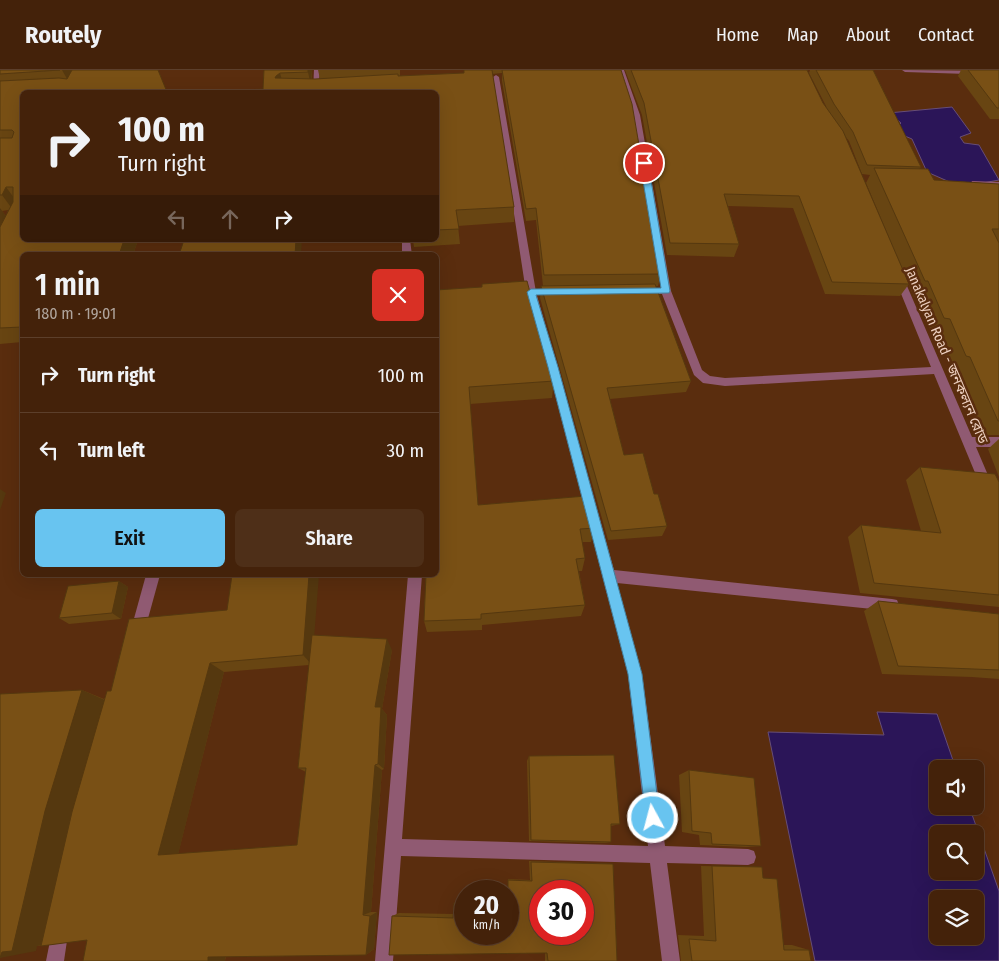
<!DOCTYPE html>
<html lang="en">
<head>
<meta charset="utf-8">
<style>
  :root { --surface:#44220a; --page:#4e2f18; --text:#f1f3f6; --muted:#afa49c; --line:#5c3f2b; --accent:#68c4f0 }
  body { margin:0; font-family:"Fira Sans Condensed","Noto Sans Bengali",sans-serif; background:var(--page); color:var(--text); height:100vh; display:flex; flex-direction:column; font-size:19px; white-space:nowrap }
  * { box-sizing:border-box; margin:0 }
  p { font-size:16px; color:var(--muted) }
  .icon { flex:none; width:28px; height:28px; fill:none; stroke:currentColor; stroke-width:2; stroke-linecap:round; stroke-linejoin:round }
  .map { position:relative; flex:1; overflow:hidden }
  .details { position:absolute; left:20px; top:182px; width:419px; height:325px; display:flex; flex-direction:column; background:var(--surface); border-radius:8px; box-shadow:0 5px 20px #0002,0 0 0 1px var(--line) }
  .details>* { flex:none }
  .top-card { position:absolute; left:20px; top:20px; width:419px; height:152px; border-radius:8px; box-shadow:0 5px 20px #0002,0 0 0 1px var(--line); background:#44220a; color:var(--text); overflow:hidden }
  .fabs { position:absolute; left:929px; top:690px; display:grid; gap:10px }
  .fabs a { display:grid; place-items:center; width:55px; height:55px; border-radius:8px; background:var(--surface); box-shadow:0 5px 20px #0002,0 0 0 1px var(--line); font-size:25px }
  .speed { position:absolute; left:454px; top:810px; display:flex; gap:10px; font-size:25px; font-weight:700; text-align:center }
  .speed>* { display:grid; place-content:center; width:65px; height:65px; border-radius:50%; background:var(--surface); box-shadow:0 5px 20px #0002,0 0 0 1px var(--line); line-height:1 }
  .speed small { font-size:12px; font-weight:400 }
  .speed .limit { border:8px solid #d22; background:#fff; color:#111 }
  .pin { position:absolute; display:grid; place-items:center; width:42px; height:42px; color:#fff; margin:-21px; border:2px solid #fff; border-radius:50%; box-shadow:0 1px 5px #0007 }
  .me { position:absolute; width:55px; margin:-28px; rotate:353deg; stroke-linejoin:round; filter:drop-shadow(0 0 4px #0008) }
  .turn { display:flex; align-items:center; gap:18px; height:105px; padding:0 15px; font-size:22px }
  .turn .icon { width:65px; height:65px; stroke-width:2.5 }
  .turn b { display:block; font-size:35px; line-height:42px }
  .lanes { display:flex; align-items:center; height:48px; padding:0 15px; background:#0003; justify-content:center; gap:25px; direction:ltr }
  .lanes .off { opacity:.35 }
  .round { display:grid; place-items:center; flex:none; width:52px; height:52px; border-radius:8px; background:var(--page) }
  .overview { display:flex; align-items:center; justify-content:space-between; height:85px; padding:0 15px }
  h1 { font-size:30px; font-weight:600; line-height:38px }
  .action { display:flex; gap:10px; margin-top:auto; padding:10px 15px }
  .action a { flex:1; height:58px; border-radius:8px; background:var(--accent); color:#111; font-size:20px; font-weight:600; line-height:58px; text-align:center }
  .action a+a { background:var(--page); color:var(--text) }
  ul { padding:0; list-style:none }
  li { display:flex; align-items:center; gap:15px; height:75px; padding:0 15px; border-top:1px solid var(--line) }
  li div { flex:1 }
  li b { display:block; font-size:19px }
  li em { font-style:normal }
  header { display:flex; align-items:center; gap:30px; box-sizing:border-box; height:70px; padding:0 25px; background:var(--surface); border-bottom:1px solid var(--line) }
  header strong { font-size:24px }
  nav { display:flex; gap:28px; margin-inline-start:auto; font-size:18px }
  .map>svg:first-child { display:block }
</style>
</head>
<body>
<header>
<strong>Routely</strong>
<nav><a>Home</a><a>Map</a><a>About</a><a>Contact</a></nav>
</header>
<div class="map">
<svg width="999" height="891" viewBox="0 0 999 891">
  <rect width="100%" height="100%" fill="#5a2d0e"/>
  <g fill="#2b1558" stroke="#664d78" fill-rule="evenodd">
    <path d="M952,37L971,63L960,67L964,73L979,75L999,110L961,117L927,102L912,69L893,61L901,53L888,43Z"/>
    <path d="M877,642L937,644L956,699H938V736H969L999,821V891H815L768,662L884,665ZM938,764H975V801H938ZM938,829H975V866H938Z"/>
  </g>
  <g fill="none" stroke-linecap="round" stroke-linejoin="round">
    <g fill="#905a72" fill-rule="evenodd">
      <path d="M314,0H320L318,22L313,21Z"/>
      <path d="M618,0H624L640,45L671,221L702,300L710,306L725,308L931,297L893,204L898,201L901,202L972,367H999V377H976L999,431V451L995,450L993,446L934,304L725,316L703,313L694,305L662,224H641L636,221L641,218H661L632,45Z"/>
      <path d="M902,0L999,1V5L905,2Z"/>
      <path d="M496,5L499,7L536,222L614,500L892,529L897,530L899,535L897,540L892,541L617,513L642,604L665,776L748,779L754,781L756,787L754,793L748,795L667,793L680,891H662L650,793L401,786L393,891H375L408,505H422L402,769L648,776L628,604L548,297L526,222L493,7Z"/>
      <path d="M972,111L999,112V116L975,115L971,113Z"/>
      <path d="M402,170H410L412,185H402Z"/>
      <path d="M146,505H160L144,563L142,568L137,570L132,568L130,563Z"/>
      <path d="M60,848L66,851L69,857L64,891H46L54,851Z"/>
    </g>
  </g>
  <g fill="#684512" fill-rule="evenodd">
    <path d="M0,0H158L138,170L133,185H22V272L0,274ZM8,140L6,146L2,141Z"/>
    <path d="M264,0H312V9H320L318,0H400V6L464,3V0H621L661,204L658,216H656L691,311L686,322L610,329L624,385L654,424L667,456L662,466L608,470L540,228L541,216H543L536,150L526,151L502,11V3L492,4L514,137V152L458,156L460,174L414,177L413,170H436V22L263,19Z"/>
    <path d="M625,0H808L807,1L823,33L827,38L809,3L810,0H873L921,97L919,99L934,110L999,114V365H982L956,301H952L938,263H931L917,227H914L866,113L870,105L862,104L849,71L845,66L909,214L900,226L825,224L793,138L728,136L739,174L734,187L667,185L642,45Z"/>
    <path d="M961,0H999V49H990L958,6Z"/>
    <path d="M436,220L554,311L552,328L470,334L478,435L595,458L591,472H582L585,488L582,501H579L585,535L581,546L482,555V560L427,562L424,551Z"/>
    <path d="M999,369V407L988,379Z"/>
    <path d="M920,397L999,412V537L860,523L848,467L861,455L921,461L906,410Z"/>
    <path d="M119,511L128,517L121,549L69,554L59,548Z"/>
    <path d="M878,531L999,544V609L972,607L882,604L864,541Z"/>
    <path d="M129,549L314,565L392,580L382,639L387,645L384,699L382,700L371,842H377L374,879L366,885L226,886L225,891L87,870L37,876L36,881L82,620L104,629L111,621ZM309,595L298,698L306,702L297,775L178,784L224,602Z"/>
    <path d="M529,686L620,754L611,756V772L605,773L529,771L527,691Z"/>
    <path d="M689,700L761,776L746,777L700,775L699,765L682,762L679,705Z"/>
    <path d="M529,791L613,794L617,891H545V883L392,846L399,843L454,844V833L457,831H465V864H508V809L530,810Z"/>
    <path d="M701,796L762,797L763,808L784,875H792L809,880L811,891H681L678,865L704,866Z"/>
  </g>
  <g fill="#55380f">
    <path d="M62,0H77L70,14Z"/>
    <path d="M308,0H312L311,16L308,2Z"/>
    <path d="M280,3L284,18L275,8L276,6Z"/>
    <path d="M6,117L17,132L13,140L2,125Z"/>
    <path d="M0,138L9,150L0,168Z"/>
    <path d="M124,170H138L133,185H119Z"/>
    <path d="M296,170H302L301,185H295Z"/>
    <path d="M0,419L6,423L0,440Z"/>
    <path d="M309,505H319L312,595L303,585Z"/>
    <path d="M119,511L128,517L121,549L112,543Z"/>
    <path d="M387,569L392,580L382,639L387,645L384,699L378,694L375,637Z"/>
    <path d="M210,593L224,602L178,785H158Z"/>
    <path d="M82,620L107,631L47,874L37,876L36,881L0,888Z"/>
    <path d="M375,695L382,700L371,842L363,845Z"/>
    <path d="M377,842L374,879L366,885L370,846Z"/>
    <path d="M226,881L225,891H208V887Z"/>
  </g>
  <g fill="#795015" stroke="#55380f" fill-rule="evenodd">
    <path d="M0,0H60L0,4Z"/>
    <path d="M72,0H158L167,22H22V170H124L119,185H22V257L0,258V157L13,132V117H6L2,125H0V68H12L14,62L12,60H0V11L59,8L67,9Z"/>
    <path d="M264,0H308V2L280,3L276,6L275,8L315,9L398,4V6L464,3V0H492L514,137L456,140L459,159L436,160V22H227L228,21L263,19Z"/>
    <path d="M502,0H621L632,34L661,204L544,205L536,138L526,139Z"/>
    <path d="M631,0H807L823,33L843,61L909,214L832,212L799,126L724,124L739,174L670,173L644,33Z"/>
    <path d="M816,0H873L921,97L867,95L853,62L834,34Z"/>
    <path d="M968,0H999V38H997Z"/>
    <path d="M874,98L928,99L934,110L999,114V159H992L999,173V351H998L970,287L966,286L950,249L944,248L928,211H925Z"/>
    <path d="M184,170H232V171H245V170H296L295,185H179Z"/>
    <path d="M527,211L554,311L469,317L478,435L586,426L595,458L580,459L585,488L576,489L585,535L481,544V549L424,551L426,505H436V220L482,217V214Z"/>
    <path d="M655,214L691,311L607,318L624,385L643,383L654,424H658L667,456L611,461L541,216Z"/>
    <path d="M920,397L995,404L999,412V525L874,513L861,455L941,463Z"/>
    <path d="M232,505H309L303,585L210,593L158,785L297,775L306,698H298L312,565L387,569L375,637H381L378,694L375,695L363,845L370,846L366,885L208,887V891H83L87,870L41,876L72,742L107,621H111L129,549L227,540Z"/>
    <path d="M119,511L112,543L59,548L68,516Z"/>
    <path d="M878,531L999,544V600L898,596Z"/>
    <path d="M82,620L45,741L12,881L2,882L0,888V624Z"/>
    <path d="M614,685L620,754H611V772L531,770L529,686Z"/>
    <path d="M689,700L754,708L761,776L712,774L711,763L692,761Z"/>
    <path d="M531,792L613,794L617,891H548L547,883L389,885L392,846L453,848L454,833H465V864H508V810L532,811ZM540,821H582V864H540Z"/>
    <path d="M712,796L762,797L763,808L777,809L784,880H809L811,891H692L689,869L716,871Z"/>
  </g>
  <path fill="#68c4f0" stroke="#447f9c" d="M644,91L648,93L670,221L669,223L536,225L558,297L642,604L660,748L658,754L653,756L648,754L646,748L628,604L548,297L527,222L531,219L661,218L640,93Z"/>
  <g text-anchor="middle" stroke-width="5" stroke-linejoin="round" paint-order="stroke">
    <g font-size="14" fill="#eed1c1" stroke="#5a2d0e">
      <text transform="translate(947 285) rotate(67)" y="5">Janakalyan Road - জনকল্যন রোড</text>
    </g>
  </g>
</svg>
<div class="fabs">
<a><svg class="icon" aria-label="sound" viewBox="0 0 24 24"><path d="M4 9h4l5-4v14l-5-4H4zM17 9q2 3 0 6"/></svg></a>
<a><svg class="icon" aria-label="search" viewBox="0 0 24 24"><circle cx="10" cy="10" r="6"/><path d="M15 15l6 6"/></svg></a>
<a><svg class="icon" aria-label="layers" viewBox="0 0 24 24"><path d="M12 4l9 5-9 5-9-5zM3 14l9 5 9-5"/></svg></a>
</div>
<div class="speed"><div>20<small>km/h</small></div><div class="limit">30</div></div>
<div class="pin" style="left:644px;top:93px;background:#d93025"><svg class="icon" aria-label="arrive" viewBox="0 0 24 24"><path d="M6 21V4h12l-3 4 3 4H6"/></svg></div>
<svg class="me" style="left:653px;top:748px" viewBox="-20 -20 40 40"><circle r="17" fill="#68c4f0" stroke="#fff" stroke-width="3"/><path d="M0-11L8 9 0 5-8 9z" fill="#fff"/></svg>
<div class="top-card">
<div class="turn"><svg class="icon" aria-label="right" viewBox="0 0 24 24"><path d="M7 20v-9h11M14 6l5 5-5 5"/></svg><div><b>100 m</b>Turn right</div></div>
<div class="lanes"><svg class="icon off" aria-label="left" viewBox="0 0 24 24"><path d="M17 20v-9H6M10 6l-5 5 5 5"/></svg><svg class="icon off" aria-label="ahead" viewBox="0 0 24 24"><path d="M12 20V5M6 11l6-6 6 6"/></svg><svg class="icon" aria-label="right" viewBox="0 0 24 24"><path d="M7 20v-9h11M14 6l5 5-5 5"/></svg></div>
</div>
<section class="details">
<div class="overview"><div><h1>1 min</h1><p>180 m · 19:01</p></div><a class="round" style="background:#d93025;color:#fff"><svg class="icon" aria-label="close" viewBox="0 0 24 24"><path d="M6 6l12 12M18 6L6 18"/></svg></a></div>
<ul>
<li><svg class="icon" aria-label="right" viewBox="0 0 24 24"><path d="M7 20v-9h11M14 6l5 5-5 5"/></svg><div><b>Turn right</b></div><em>100 m</em></li>
<li><svg class="icon" aria-label="left" viewBox="0 0 24 24"><path d="M17 20v-9H6M10 6l-5 5 5 5"/></svg><div><b>Turn left</b></div><em>30 m</em></li>
</ul>
<div class="action"><a>Exit</a><a>Share</a></div>
</section>
</div>
</body>
</html>
